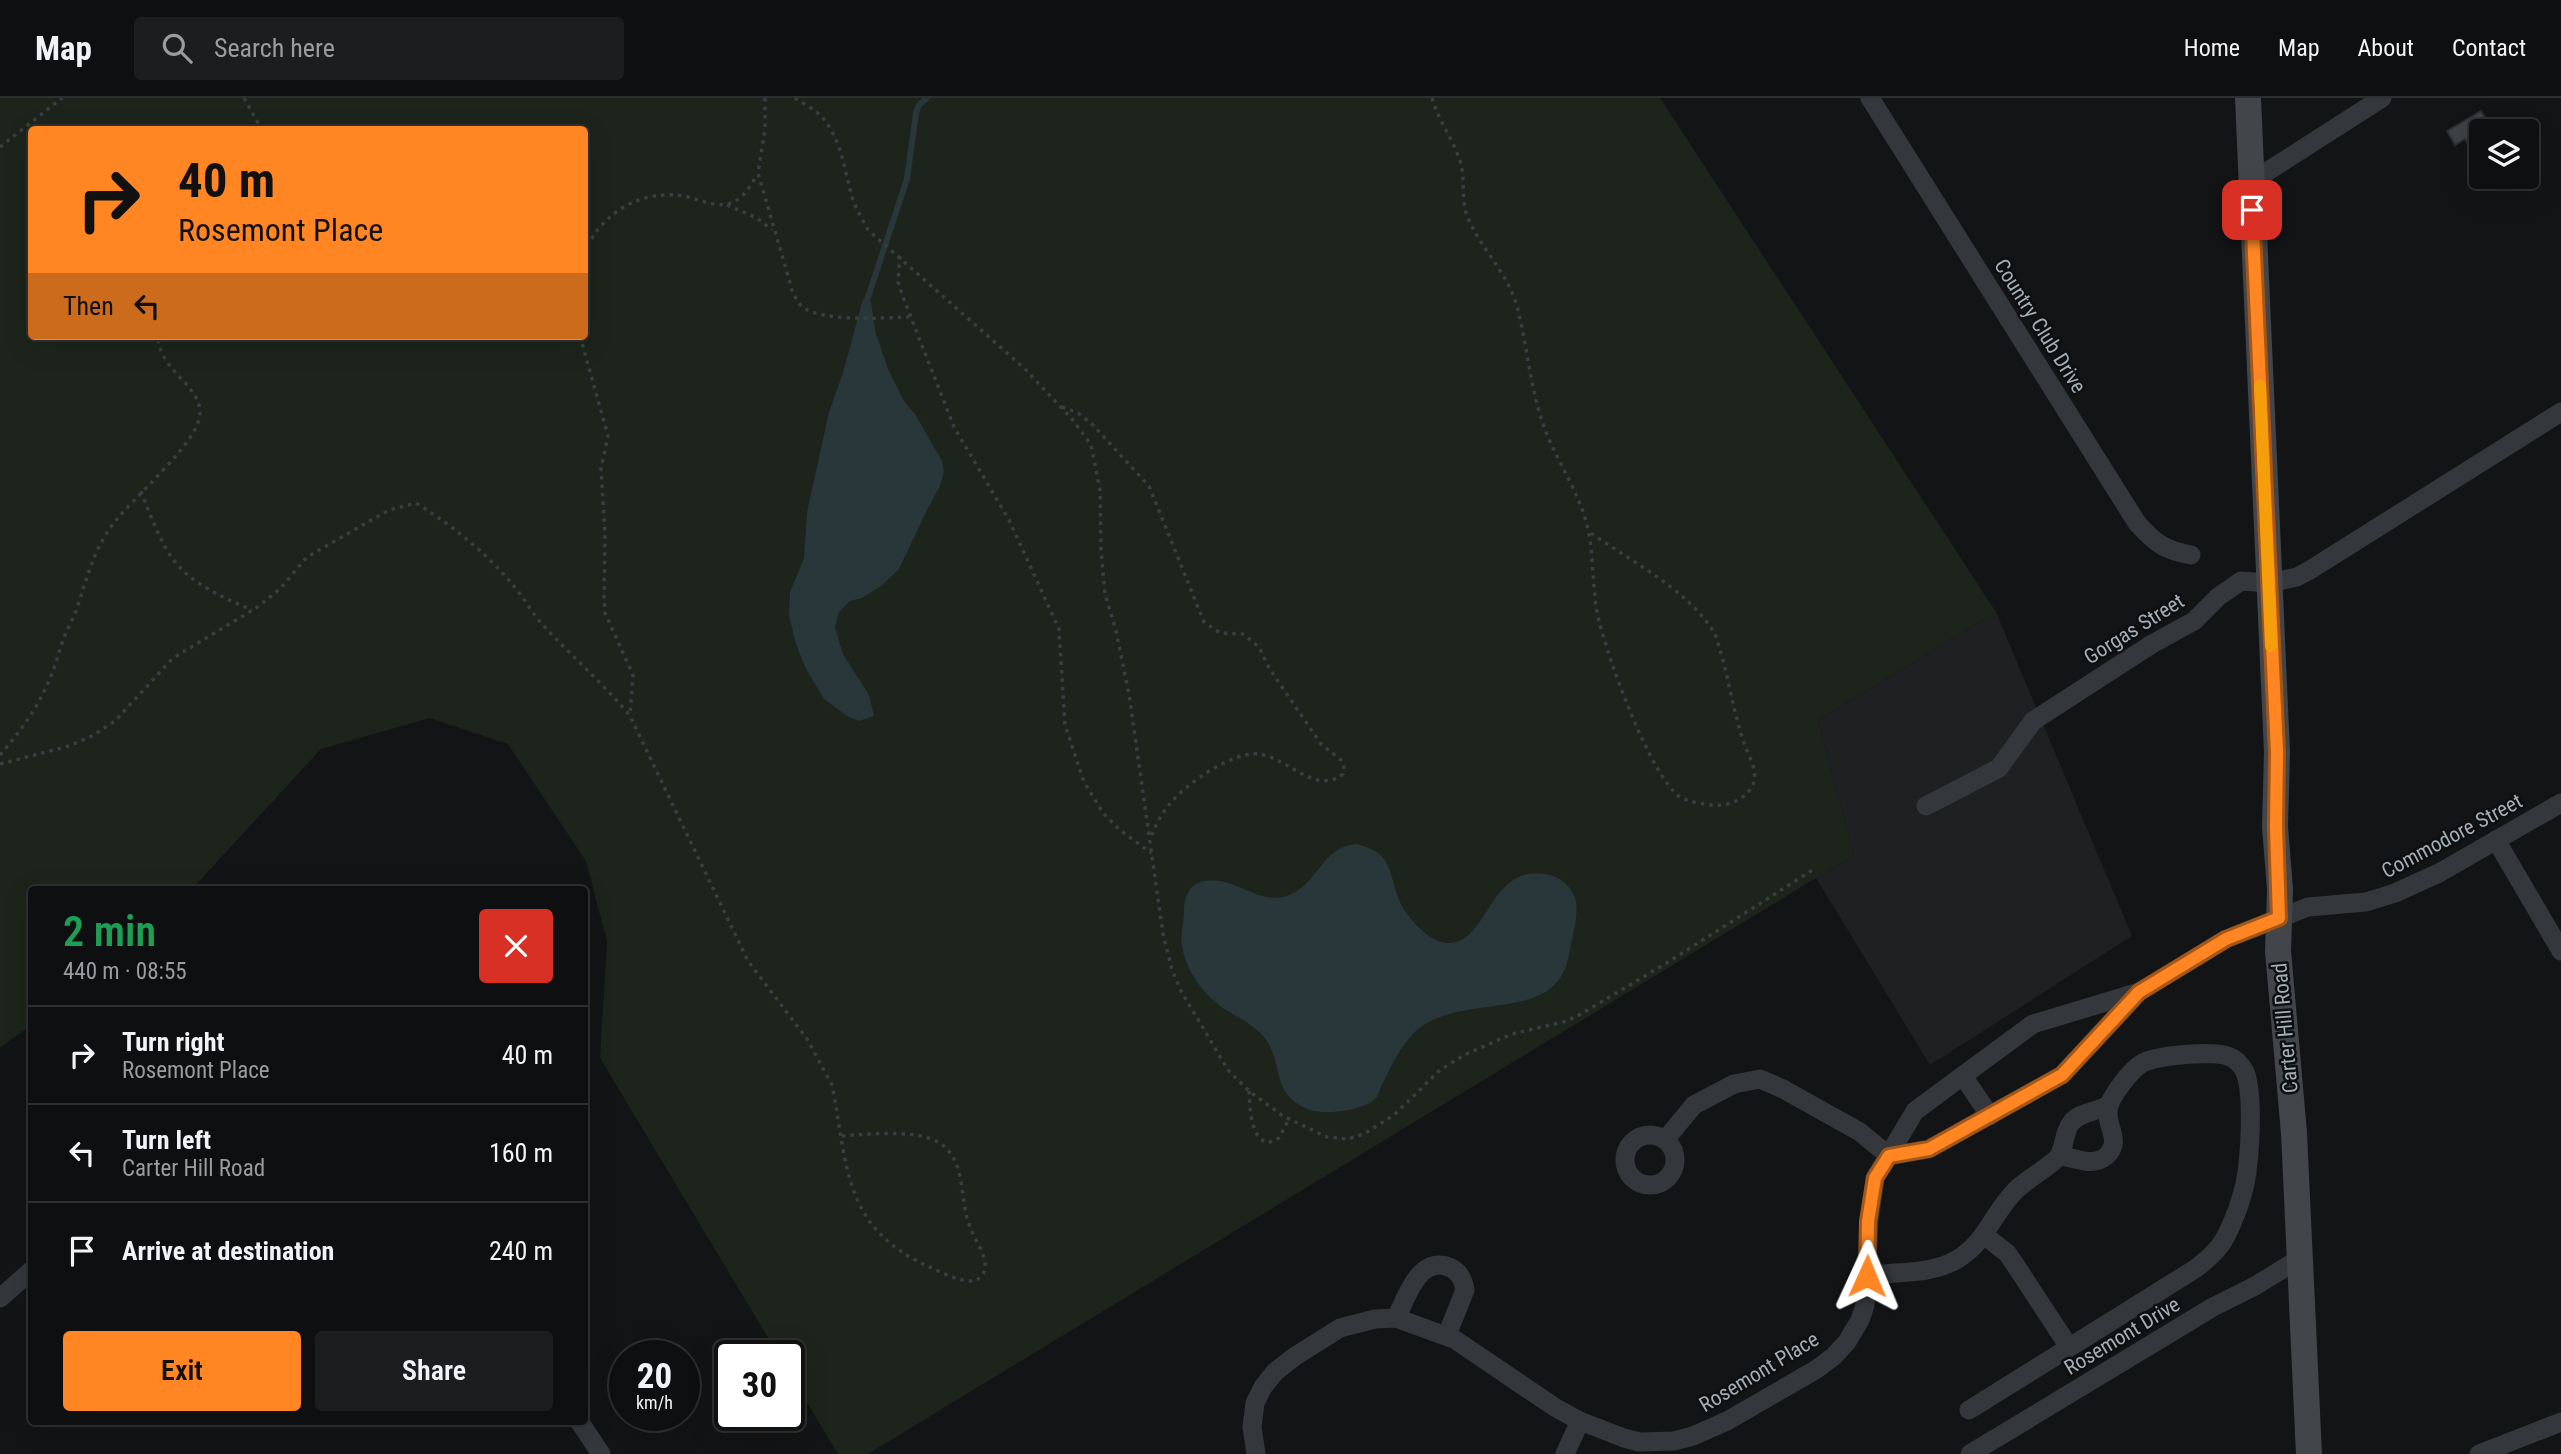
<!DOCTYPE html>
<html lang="en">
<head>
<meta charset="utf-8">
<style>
  :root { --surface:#0e0f10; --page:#1c1d1e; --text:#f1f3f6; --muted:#9b9c9f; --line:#2e2f30; --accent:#ff8622 }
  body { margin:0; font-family:"Roboto Condensed",sans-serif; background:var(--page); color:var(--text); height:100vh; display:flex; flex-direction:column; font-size:26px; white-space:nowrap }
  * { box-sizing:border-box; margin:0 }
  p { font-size:23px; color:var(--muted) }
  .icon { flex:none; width:38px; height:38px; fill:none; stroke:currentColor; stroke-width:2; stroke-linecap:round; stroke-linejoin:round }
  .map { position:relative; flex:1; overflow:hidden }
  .sheet { position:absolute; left:28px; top:788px; width:560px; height:539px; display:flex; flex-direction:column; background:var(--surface); border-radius:7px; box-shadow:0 7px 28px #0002,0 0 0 2px var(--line) }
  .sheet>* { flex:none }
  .hud { position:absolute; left:28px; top:28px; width:560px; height:214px; border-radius:7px; box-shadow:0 7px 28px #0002,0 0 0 2px var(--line); background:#ff8622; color:#111; overflow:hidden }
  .fabs { position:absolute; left:2469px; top:21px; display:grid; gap:14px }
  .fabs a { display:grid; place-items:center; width:70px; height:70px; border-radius:7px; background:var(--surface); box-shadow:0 7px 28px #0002,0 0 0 2px var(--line); font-size:35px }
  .speed { position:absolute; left:609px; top:1242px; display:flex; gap:14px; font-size:35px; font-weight:700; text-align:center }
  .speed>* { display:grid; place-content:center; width:91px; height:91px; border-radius:50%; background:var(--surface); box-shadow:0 7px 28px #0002,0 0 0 2px var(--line); line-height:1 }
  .speed small { font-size:18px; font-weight:400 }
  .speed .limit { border:4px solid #111; border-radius:10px; background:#fff; color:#111 }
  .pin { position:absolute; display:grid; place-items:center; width:60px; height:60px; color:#fff; margin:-30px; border-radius:14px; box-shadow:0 4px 10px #0006 }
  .me { position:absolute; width:77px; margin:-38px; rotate:1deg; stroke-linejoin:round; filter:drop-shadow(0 0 5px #0008) }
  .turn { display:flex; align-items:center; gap:24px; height:147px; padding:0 35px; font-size:32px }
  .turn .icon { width:91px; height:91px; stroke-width:2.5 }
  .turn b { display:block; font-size:49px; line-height:60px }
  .then { display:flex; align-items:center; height:66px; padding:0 35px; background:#0003; gap:14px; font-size:26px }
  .round { display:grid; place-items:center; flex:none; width:74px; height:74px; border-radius:7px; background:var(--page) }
  .headline { display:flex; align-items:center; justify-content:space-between; height:119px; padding:0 35px }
  h1 { font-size:42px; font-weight:600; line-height:52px; color:#1e9e55 }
  .cta { display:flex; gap:14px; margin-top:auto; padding:14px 35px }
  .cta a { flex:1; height:80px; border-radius:7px; background:var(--accent); color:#111; font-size:28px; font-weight:600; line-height:80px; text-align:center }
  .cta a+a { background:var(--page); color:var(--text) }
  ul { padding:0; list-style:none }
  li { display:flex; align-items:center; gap:21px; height:98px; padding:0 35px; border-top:2px solid var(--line) }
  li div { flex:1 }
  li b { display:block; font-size:26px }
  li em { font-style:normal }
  header { display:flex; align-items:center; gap:42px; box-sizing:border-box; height:98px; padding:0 35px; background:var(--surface); border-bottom:2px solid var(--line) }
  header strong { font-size:33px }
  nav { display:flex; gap:38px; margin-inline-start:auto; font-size:24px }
  .search { width:490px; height:63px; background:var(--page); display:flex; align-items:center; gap:18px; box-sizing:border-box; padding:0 24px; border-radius:7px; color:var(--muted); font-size:26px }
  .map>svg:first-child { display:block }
</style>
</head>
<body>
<header>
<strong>Map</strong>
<div class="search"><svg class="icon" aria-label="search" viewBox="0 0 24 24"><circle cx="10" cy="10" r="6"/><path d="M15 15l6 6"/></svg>Search here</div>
<nav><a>Home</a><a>Map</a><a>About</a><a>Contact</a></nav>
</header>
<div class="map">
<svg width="2561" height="1356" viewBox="0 0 2561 1356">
  <rect width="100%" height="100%" fill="#131415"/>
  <path fill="#1f2022" d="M1996,514L2132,838L1930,967L1816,780L1854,757L1818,622Z"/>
  <path fill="#1c241b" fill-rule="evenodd" d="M0,0H1660L1996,514L1818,622L1854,757L868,1356H838L789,1275V1258H779L600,960L607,844L586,763L508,646L430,620L321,651L192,791H32L31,927L0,950ZM32,32H584V238H32Z"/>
  <g fill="#29363a">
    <path d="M863,201L871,203L875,233L888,271L904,303L915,316L942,363L944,374L940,388L927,412L899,471L881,488L862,500L850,503L839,514L835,529L843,556L869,597L874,618L859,623L847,618L824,601L805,569L796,546L789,518L790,494L804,460L807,414L829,314L843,275Z"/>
    <path d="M1356,746C1393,754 1388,773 1399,802C1406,819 1430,846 1450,845C1490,843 1489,763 1550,777C1562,780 1571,789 1575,800C1579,814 1574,832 1571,846C1569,859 1566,874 1557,884C1527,920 1447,897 1411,938C1400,950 1391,968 1384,983C1381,987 1380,994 1377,999C1365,1013 1327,1017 1310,1012C1267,996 1286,962 1262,937C1251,925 1237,919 1223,910C1203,896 1186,873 1182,848C1180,836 1184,825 1184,813C1184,799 1189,786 1204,783C1232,777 1256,805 1283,799C1319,790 1318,750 1356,746Z"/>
  </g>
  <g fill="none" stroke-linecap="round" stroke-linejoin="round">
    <path stroke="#29363a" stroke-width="6" d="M867,202L907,81L916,15L919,7L927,0"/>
  </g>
  <path fill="#3f4245" stroke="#2d2e32" stroke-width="2" d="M2481,13L2493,33H2482V68L2465,41L2455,47L2447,33Z"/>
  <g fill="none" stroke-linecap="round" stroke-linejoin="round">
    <g stroke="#3a3e42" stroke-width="3.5" stroke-dasharray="3.5 5" stroke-linecap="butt">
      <path d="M244,0L262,32"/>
      <path d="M765,0V31L758,75L793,195C796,200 798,206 803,209C820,224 886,220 909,219"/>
      <path d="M795,0C804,6 814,11 822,19C843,44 844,73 853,102C857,113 863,122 868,132L1024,270L1072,321L1091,347L1100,392L1101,452L1105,496L1116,533L1129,596L1163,836L1172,872L1181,893L1228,972L1249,993L1283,1018L1327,1039L1348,1041L1364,1036L1394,1017L1440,972L1464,957L1512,936L1567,923L1581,916L1665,866L1814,771"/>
      <path d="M1432,0C1438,22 1453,41 1460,63C1466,81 1460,102 1468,120C1481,151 1507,174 1517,208C1527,247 1530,288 1543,326C1555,360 1576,389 1586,423C1595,456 1591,490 1599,523C1608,560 1650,678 1680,699C1689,704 1702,706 1711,707C1728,709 1748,701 1754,684C1757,672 1749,658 1745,648C1732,611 1728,573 1715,536C1687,490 1631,464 1588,433"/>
      <path d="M0,49L62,0"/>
      <path d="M727,107L757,120L772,132"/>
      <path d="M584,156C600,115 641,91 684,98C698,101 713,109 727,106C742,103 750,89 757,77"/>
      <path d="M900,158L898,184L903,199L954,329L1009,422L1059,531L1065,627L1084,684L1103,715L1120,732L1151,755"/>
      <path d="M580,238L608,338L601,370L605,437L604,500L605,515L633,577L630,617"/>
      <path d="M1062,309L1078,315L1091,325L1149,388L1204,524L1220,535L1243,536L1259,549L1269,570L1321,646L1341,662L1344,667L1343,676C1316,698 1286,659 1259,656C1232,653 1184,687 1168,708C1160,718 1155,729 1150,741"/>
      <path d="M141,393C169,467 177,480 252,512"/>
      <path d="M0,657C21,633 39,608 51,578C56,566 59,554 63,542C67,532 72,523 76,513C86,484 92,456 110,430C129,402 200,345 200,315C200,286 159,273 158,238"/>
      <path d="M0,666L69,648L92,638L115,623L173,560L256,510L280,491L307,459L389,412L416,405C456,430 489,457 518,493C527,505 534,518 544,528C572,559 604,586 630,618L748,863L807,941L832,987C848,1067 842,1127 925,1167C941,1174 958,1184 975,1183C982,1179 986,1174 985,1166C984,1152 973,1140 969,1126C959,1100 967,1061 938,1044C914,1031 869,1036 842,1038"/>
      <path d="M1249,993C1250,1009 1250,1040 1268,1045L1279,1040L1289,1021"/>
    </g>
    <g stroke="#34373b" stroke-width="19">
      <path d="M1870,0L2137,425C2155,445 2164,452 2191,457"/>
      <path d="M2251,84L2382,0"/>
      <path d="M1926,708L1999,670L2033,623L2152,546L2194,523L2218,499L2241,483L2269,485L2297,479L2310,472L2561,314"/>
      <path d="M2496,742L2561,853"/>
      <path d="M1963,978L1990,1018"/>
      <circle cx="1650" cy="1062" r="25"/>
      <path d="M1665,1042L1694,1007L1734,986L1760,981L1783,991L1860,1034L1889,1058L1929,1051L2062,977L2139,894L2226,841L2308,809L2366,804L2395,795L2439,775L2561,705"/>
      <path d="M1984,1137L2007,1155L2014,1165L2069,1249"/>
      <path d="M1867,1178C1896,1173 1930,1177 1956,1162C1985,1146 1993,1115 2015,1093C2024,1083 2056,1065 2060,1056C2065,1046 2064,1034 2071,1025C2079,1014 2097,1014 2109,1007"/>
      <path d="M0,1200L32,1172"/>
      <path d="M1396,1220C1406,1201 1418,1160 1446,1168C1458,1171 1463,1180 1465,1192L1447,1237"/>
      <path d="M1969,1312L2195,1171C2208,1161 2220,1151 2227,1136C2235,1120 2241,1103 2245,1086C2250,1060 2254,997 2245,974C2242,968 2236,961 2230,959C2215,952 2154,957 2141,966C2130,973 2112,997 2109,1008C2103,1027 2124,1042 2106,1058C2092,1070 2075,1059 2060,1058"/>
      <path d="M579,1323L601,1356"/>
      <path d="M1256,1356L1252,1329L1255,1305L1263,1289L1275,1274L1294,1259L1340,1230L1375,1221L1396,1220L1454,1241L1556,1310L1580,1323L1624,1340L1639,1344L1674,1343L1693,1338L1727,1323L1817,1271L1834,1258L1847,1244L1860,1222L1865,1207L1869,1123L1875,1080L1915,1013L2033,926L2139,894"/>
      <path d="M1565,1356L1580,1323"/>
      <path d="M1970,1356L2213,1209L2255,1188L2299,1161"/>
      <path d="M2479,1356L2561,1324"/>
    </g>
    <path stroke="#42464b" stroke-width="26" d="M2248,0L2277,654L2275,729L2280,791L2278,853L2294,1035L2309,1356"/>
  </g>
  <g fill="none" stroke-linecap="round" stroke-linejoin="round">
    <defs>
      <path id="route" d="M1867,1178L1868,1123L1875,1080L1889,1058L1929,1051L2062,977L2139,894L2226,841L2279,820L2276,729L2277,654L2252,112"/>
    </defs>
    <use href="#route" stroke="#a65716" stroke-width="18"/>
    <use href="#route" stroke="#ff8622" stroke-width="12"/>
    <path stroke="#f59e0b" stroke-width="12" d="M2260,288L2271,548"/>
  </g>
  <g text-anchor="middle" stroke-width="5" stroke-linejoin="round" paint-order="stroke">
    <g font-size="21" fill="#a4aeb7" stroke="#0e0f10">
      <text transform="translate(2040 228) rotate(58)" y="7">Country Club Drive</text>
      <text transform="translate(2134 531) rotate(-32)" y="7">Gorgas Street</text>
      <text transform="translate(2452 738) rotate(-28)" y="7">Commodore Street</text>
      <text transform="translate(2285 930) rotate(-95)" y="7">Carter Hill Road</text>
      <text transform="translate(2122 1238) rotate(-31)" y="7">Rosemont Drive</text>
      <text transform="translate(1759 1274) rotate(-31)" y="7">Rosemont Place</text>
    </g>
  </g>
</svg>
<div class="fabs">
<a><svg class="icon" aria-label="layers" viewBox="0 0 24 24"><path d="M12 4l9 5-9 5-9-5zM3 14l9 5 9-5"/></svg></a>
</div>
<div class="speed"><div>20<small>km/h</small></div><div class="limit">30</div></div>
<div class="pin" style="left:2252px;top:112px;background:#d93025"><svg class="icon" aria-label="arrive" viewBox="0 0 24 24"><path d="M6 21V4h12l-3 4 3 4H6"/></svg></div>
<svg class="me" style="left:1867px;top:1178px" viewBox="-20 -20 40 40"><path d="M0-17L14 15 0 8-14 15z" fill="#ff8622" stroke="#fff" stroke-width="4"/></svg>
<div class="hud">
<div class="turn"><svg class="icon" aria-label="right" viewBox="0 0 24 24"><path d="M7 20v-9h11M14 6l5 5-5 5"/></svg><div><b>40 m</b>Rosemont Place</div></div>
<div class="then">Then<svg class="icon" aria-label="left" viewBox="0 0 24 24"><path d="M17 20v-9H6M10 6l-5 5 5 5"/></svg></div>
</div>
<section class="sheet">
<div class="headline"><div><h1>2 min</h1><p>440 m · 08:55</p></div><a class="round" style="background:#d93025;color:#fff"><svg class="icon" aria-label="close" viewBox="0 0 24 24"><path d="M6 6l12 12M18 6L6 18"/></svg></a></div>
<ul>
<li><svg class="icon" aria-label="right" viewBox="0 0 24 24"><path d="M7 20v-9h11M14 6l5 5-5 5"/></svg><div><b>Turn right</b><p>Rosemont Place</p></div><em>40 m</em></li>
<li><svg class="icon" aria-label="left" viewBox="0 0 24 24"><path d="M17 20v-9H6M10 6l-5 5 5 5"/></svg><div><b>Turn left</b><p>Carter Hill Road</p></div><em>160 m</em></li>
<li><svg class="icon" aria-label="arrive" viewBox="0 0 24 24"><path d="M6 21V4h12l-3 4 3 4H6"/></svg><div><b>Arrive at destination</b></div><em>240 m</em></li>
</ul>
<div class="cta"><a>Exit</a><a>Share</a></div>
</section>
</div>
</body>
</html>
